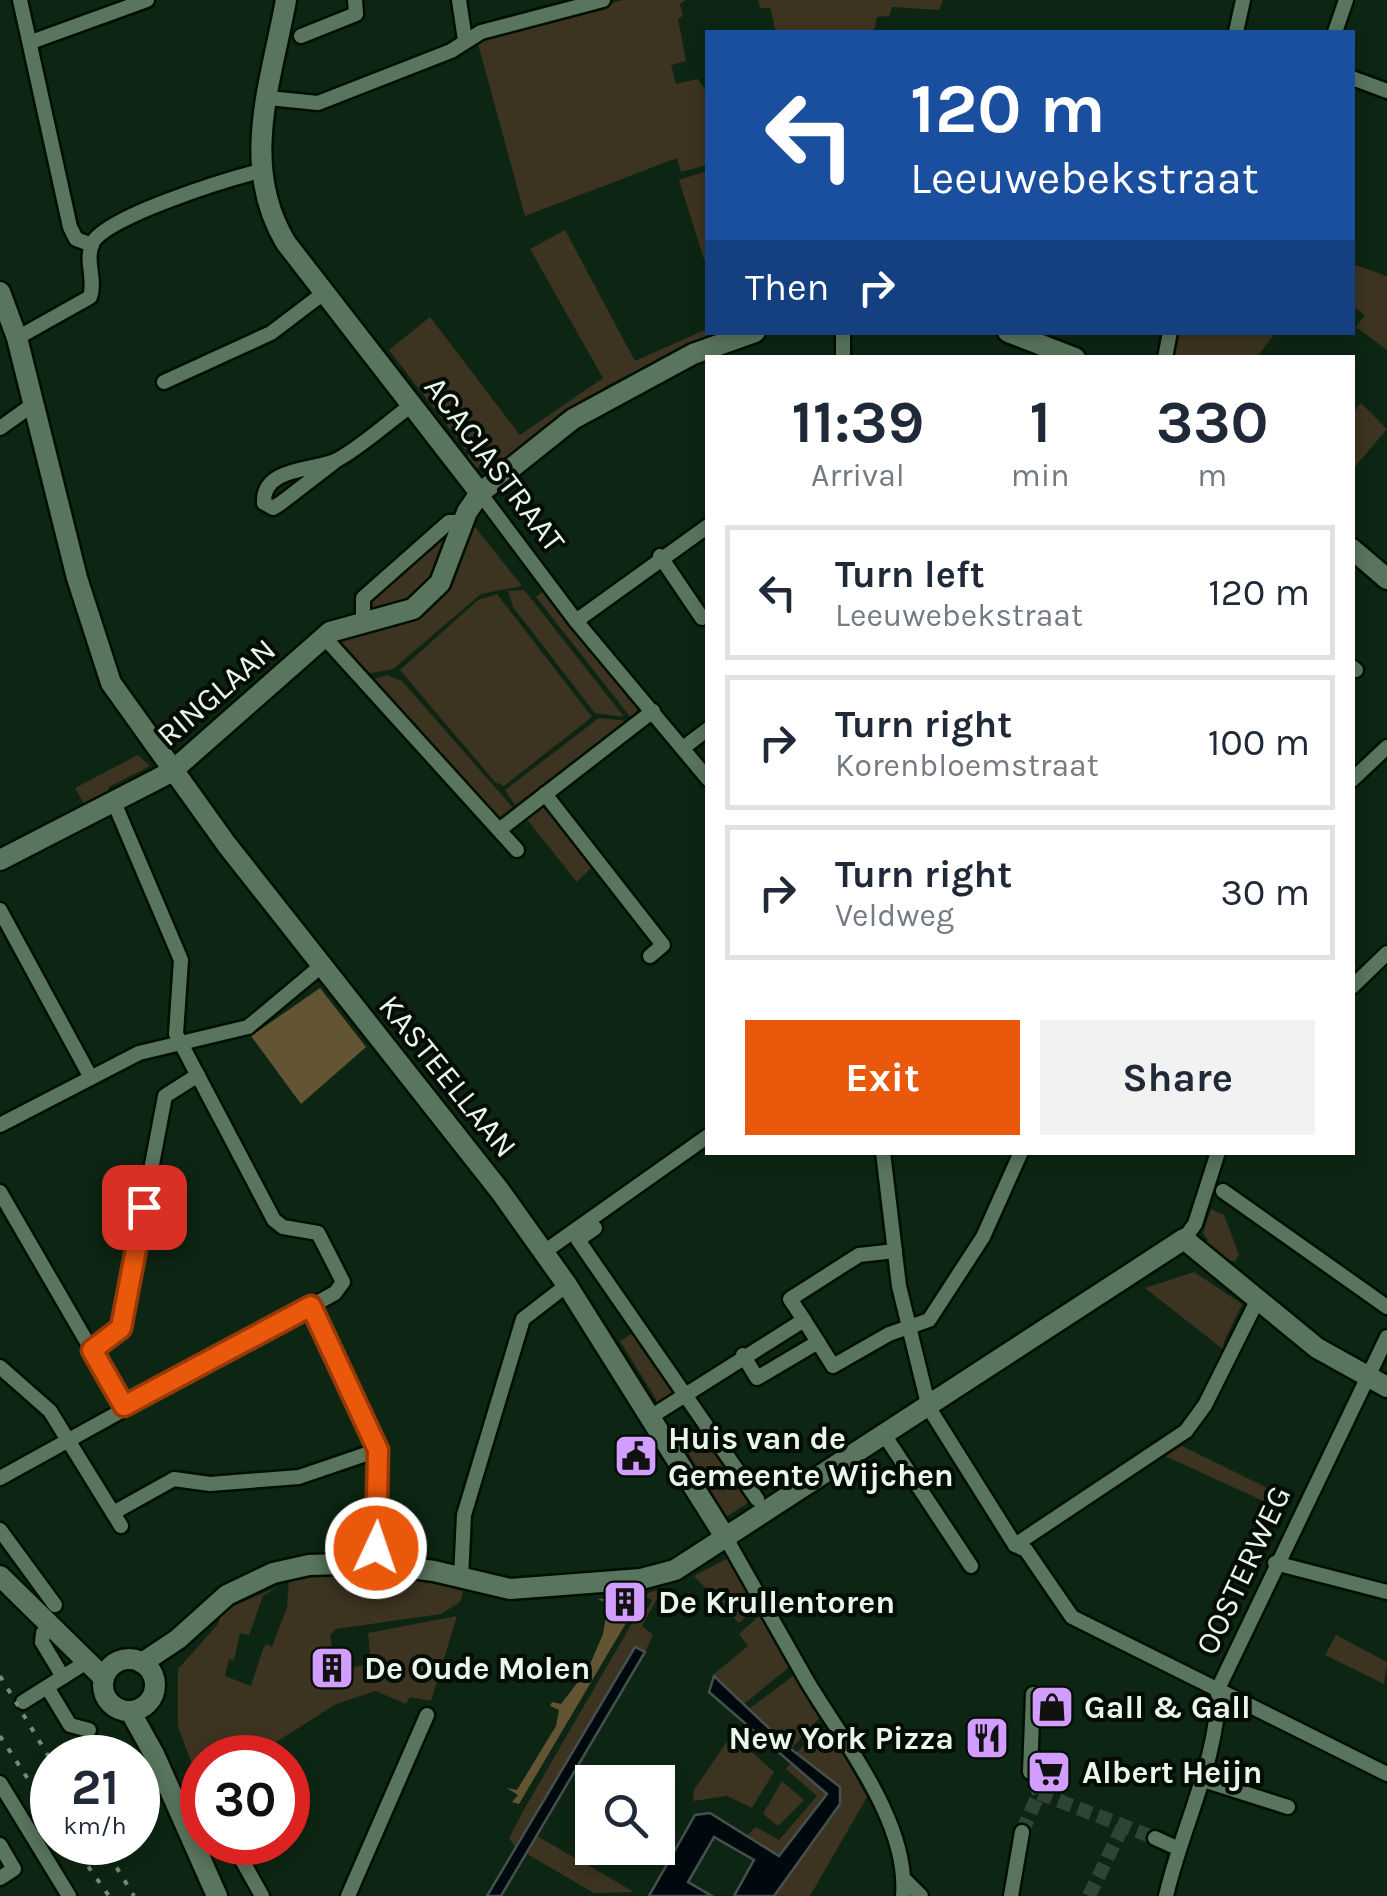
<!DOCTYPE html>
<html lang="en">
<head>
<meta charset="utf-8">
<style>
  :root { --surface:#fff; --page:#f2f2f3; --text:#1f2937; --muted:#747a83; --line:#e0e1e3; --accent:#ea580c }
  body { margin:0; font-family:Karla,sans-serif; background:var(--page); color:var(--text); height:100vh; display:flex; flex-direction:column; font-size:38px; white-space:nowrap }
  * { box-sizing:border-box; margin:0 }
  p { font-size:32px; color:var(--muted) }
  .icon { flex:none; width:55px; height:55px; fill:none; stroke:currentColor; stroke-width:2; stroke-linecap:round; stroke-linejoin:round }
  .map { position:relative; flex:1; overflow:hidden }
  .drawer { position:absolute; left:705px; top:355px; width:650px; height:800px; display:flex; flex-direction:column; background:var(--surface); border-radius:0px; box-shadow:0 5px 15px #0003 }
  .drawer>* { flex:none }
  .banner { position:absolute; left:705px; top:30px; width:650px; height:305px; border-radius:0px; box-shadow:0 5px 15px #0003; background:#1a4fa0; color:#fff; overflow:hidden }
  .buttons { position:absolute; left:575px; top:1765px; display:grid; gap:20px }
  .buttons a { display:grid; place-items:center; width:100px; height:100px; border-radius:0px; background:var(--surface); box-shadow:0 5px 15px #0003; font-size:50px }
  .speed { position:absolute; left:30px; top:1735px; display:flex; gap:20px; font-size:50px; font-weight:700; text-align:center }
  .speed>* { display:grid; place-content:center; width:130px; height:130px; border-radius:50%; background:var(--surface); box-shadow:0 5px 15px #0003; line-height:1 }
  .speed small { font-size:25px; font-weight:400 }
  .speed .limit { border:15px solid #d22; background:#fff; color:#111 }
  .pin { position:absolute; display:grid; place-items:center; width:85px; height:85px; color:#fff; margin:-42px; border-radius:20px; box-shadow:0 5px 15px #0006 }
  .me { position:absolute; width:110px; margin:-55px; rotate:3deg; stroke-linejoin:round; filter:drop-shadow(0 0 8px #0008) }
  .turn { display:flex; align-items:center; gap:35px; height:210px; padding:0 40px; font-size:45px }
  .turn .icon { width:130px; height:130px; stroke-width:2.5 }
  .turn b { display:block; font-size:70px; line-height:85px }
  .then { display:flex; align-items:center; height:95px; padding:0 40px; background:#0003; gap:20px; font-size:38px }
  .eta { display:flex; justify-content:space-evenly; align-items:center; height:170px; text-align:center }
  .eta b { font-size:60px; font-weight:700; line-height:70px }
  .cta { display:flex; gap:20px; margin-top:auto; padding:20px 40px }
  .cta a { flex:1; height:115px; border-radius:0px; background:var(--accent); color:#fff; font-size:40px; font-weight:700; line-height:115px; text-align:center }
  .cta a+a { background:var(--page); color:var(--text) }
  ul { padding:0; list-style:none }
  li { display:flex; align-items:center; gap:30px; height:135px; margin:0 20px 15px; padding:0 20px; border:5px solid var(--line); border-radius:0px }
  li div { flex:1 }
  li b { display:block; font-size:38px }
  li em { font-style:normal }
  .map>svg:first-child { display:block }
</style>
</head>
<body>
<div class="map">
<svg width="1387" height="1896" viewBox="0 0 1387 1896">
  <rect width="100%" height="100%" fill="#0d2613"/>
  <g fill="#3c3320">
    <path d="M623,0H686L680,4L683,16L678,19L686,61L671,65L676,84L698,79L707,93V165L681,172L677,158L525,216L477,40Z"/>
    <path d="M758,0H943L939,10L892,7L889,16L877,17L874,32H776L770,8H760Z"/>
    <path d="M707,171H708L707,269L679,180Z"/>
    <path d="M565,230L635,361L707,329L718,333L608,385L491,469L473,467L467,460L468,453L389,350L430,317L520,435L603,378L530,249Z"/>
    <path d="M1352,264L1387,276V350L1356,327L1365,315L1353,306Z"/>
    <path d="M1179,333V332L1275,333L1257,357H1174Z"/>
    <path d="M1361,403L1387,429L1353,469V413Z"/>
    <path d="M472,523L522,586L481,594L393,669L366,674L342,647L341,639C355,629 378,628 395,625C448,614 457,567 472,523Z"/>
    <path d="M447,530C453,569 405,610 369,610L368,600L437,546L438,538Z"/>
    <path d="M524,590L529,596L624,717L595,713L513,607L508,591Z"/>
    <path d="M545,590L640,705L632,719L536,597Z"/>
    <path d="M497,594L592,717L504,786L495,782L400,670L478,600Z"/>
    <path d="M387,675L402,681L515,810L506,818H495L371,680Z"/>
    <path d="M599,718L628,721L518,809L505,790Z"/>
    <path d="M138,755L150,766L109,787L107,795L86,807L75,788Z"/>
    <path d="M541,805L594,865L577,882L525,817Z"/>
    <path d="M1211,1209L1224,1215L1239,1255L1235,1261H1225L1205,1245L1208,1240L1203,1233Z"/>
    <path d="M1194,1272L1242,1304L1223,1344L1224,1350L1145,1288Z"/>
    <path d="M638,1330L682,1392L657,1409L656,1399L620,1341Z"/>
    <path d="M707,1430L754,1499L726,1517L687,1451Z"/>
    <path d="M1180,1445L1288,1498L1283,1510L1165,1456Z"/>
    <path d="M730,1557L758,1606L739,1623L694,1576Z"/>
    <path d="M354,1571L430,1579L464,1589L460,1602L441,1614L336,1629L330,1635L332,1647L315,1659V1678L325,1687C339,1689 348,1682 351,1668L371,1663L368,1633L457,1616L431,1701L410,1697L406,1704L376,1691L336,1704L253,1757L202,1758L199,1784L178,1726V1669L218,1624L222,1611L277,1587L263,1596L249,1635L240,1633L234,1660L229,1659L225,1676L251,1686L263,1649L266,1644L272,1647L287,1607L289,1578Z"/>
    <path d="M663,1588L642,1626L653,1635L645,1652L635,1647L516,1848L509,1838L526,1806L642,1606L648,1609L652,1600L646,1597L648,1593Z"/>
    <path d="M758,1617L765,1618L791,1660L787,1669L744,1704L714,1674L748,1646L739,1634Z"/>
    <path d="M1336,1635L1387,1662L1384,1684L1325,1655Z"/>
    <path d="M797,1673L821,1716L791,1749L749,1709Z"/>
    <path d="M823,1728L829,1729L867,1797L810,1896H774L840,1804V1787L796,1753Z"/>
    <path d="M732,1734L774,1772L752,1808L727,1796L693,1801L694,1790Z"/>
    <path d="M790,1764L828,1793L779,1856L746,1836L756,1827L779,1840L817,1796L786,1769Z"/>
    <path d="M782,1781L804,1800L778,1826L763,1814Z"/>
    <path d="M537,1836L634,1892L594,1893L527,1854Z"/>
  </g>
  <g fill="#635433">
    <path d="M320,988L366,1047L301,1104L251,1036Z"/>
    <path d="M623,1597L639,1601L519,1804L512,1802L518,1795L507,1788L517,1790L556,1726L559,1710L550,1706L552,1702L561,1704L588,1669L603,1634L608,1604L598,1599Z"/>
  </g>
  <g fill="#00090d" stroke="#46504f" stroke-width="2.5">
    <path d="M635,1647L645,1652L501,1896H487Z"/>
    <path d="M714,1676L791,1749L840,1787V1804L774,1896H734L754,1860L714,1837L688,1882L712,1896H649L695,1815L710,1813L779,1856L827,1794L709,1692Z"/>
  </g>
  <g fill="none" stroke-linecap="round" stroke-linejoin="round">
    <g stroke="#2e4533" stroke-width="14" stroke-dasharray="14 7" stroke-linecap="butt">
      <path d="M1039,1793L1155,1838"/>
      <path d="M1022,1832L1039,1793L1030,1772"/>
      <path d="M1089,1896L1123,1826"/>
    </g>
    <defs>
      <g id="street">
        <path d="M20,0L70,227L76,239L92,245"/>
        <path d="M459,0L465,40"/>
        <path d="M1236,32L1243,0"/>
        <path d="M1335,32L1346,0"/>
        <path d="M301,36L356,14L355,0"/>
        <path d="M31,42L147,0"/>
        <path d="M1352,78L1387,91"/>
        <path d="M268,98L318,103L451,51L481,32L603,0"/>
        <path d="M843,332V358"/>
        <path d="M17,338L90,297C96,280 85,262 92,244C103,217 229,179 260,171"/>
        <path d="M1165,358L1170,332"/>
        <path d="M164,382L271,333L325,292"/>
        <path d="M0,428L35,403"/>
        <path d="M333,463L281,503L273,508L264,503C262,466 316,471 337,460C364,445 388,422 413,404"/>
        <path d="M480,493L576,621L708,779"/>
        <path d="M660,556L702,618"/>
        <path d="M576,621L708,526"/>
        <path d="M363,623V598L449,522H464"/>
        <path d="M324,637L517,850"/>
        <path d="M1352,667L1356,670"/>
        <path d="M683,748L708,729"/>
        <path d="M1352,780L1387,747"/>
        <path d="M545,794L663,945L650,956"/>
        <path d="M499,830L653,711"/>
        <path d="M0,910L90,1076"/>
        <path d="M1352,987L1387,953"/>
        <path d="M0,1125L139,1053L248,1027L320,967"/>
        <path d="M883,1152L899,1286L929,1408L1015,1545L1026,1550L1072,1617L1387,1774"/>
        <path d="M1223,1191L1387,1307"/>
        <path d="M0,1192L124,1406"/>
        <path d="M595,1228L578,1240L757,1499"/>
        <path d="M1184,1239L1195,1224L1218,1152"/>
        <path d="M544,1252L708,1136"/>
        <path d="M311,1306L378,1450L375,1563"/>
        <path d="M804,1320L790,1299L859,1255L895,1251"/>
        <path d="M818,1342L833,1366L889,1334L929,1320L983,1237L1021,1152"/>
        <path d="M91,1350L121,1328L165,1096L198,1075"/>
        <path d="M0,1367L50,1411L121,1526"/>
        <path d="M652,1416L804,1320L818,1342L757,1378L743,1355"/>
        <path d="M885,1436L971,1566"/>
        <path d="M0,1478L335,1293L343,1282L318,1233L283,1227L274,1220L176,1034L181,960L113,800"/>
        <path d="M113,1513L174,1479L210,1484L299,1477L378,1450"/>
        <path d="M0,1530L55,1605"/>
        <path d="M727,1540C754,1587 780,1634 807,1681C844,1743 909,1822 903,1896"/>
        <path d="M1015,1545L1186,1431L1205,1405L1257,1301"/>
        <path d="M1275,1563L1387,1592"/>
        <path d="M461,1578L464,1515L523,1319L567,1285"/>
        <path d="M43,1633L42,1642L63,1677"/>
        <path d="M47,1687L70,1725L89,1730"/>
        <path d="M23,1702L85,1663"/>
        <path d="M1030,1772L1033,1694"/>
        <path d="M1200,1779L1288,1807"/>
        <path d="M0,1783L69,1896"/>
        <path d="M1155,1838L1177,1848"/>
        <path d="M232,1842L262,1896"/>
        <path d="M0,1845L14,1869L0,1878"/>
        <path d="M906,1881L921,1896"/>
        <path d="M348,1896L427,1715"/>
        <path d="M1011,1896L1022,1832"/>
        <path d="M1166,1896C1181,1829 1219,1758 1218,1689L1387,1337"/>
      </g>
      <g id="secondary">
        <path d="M286,0C271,83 239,165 286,243L480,493"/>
        <path d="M0,292L17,338L77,578L111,683L227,845L500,1191L567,1285L727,1540"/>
        <path d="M1008,332L1075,358"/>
        <path d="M1352,549L1387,579"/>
        <path d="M0,860L171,772L330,632L413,609L440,583L467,512L480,493L573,419L693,354L755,332"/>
        <path d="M0,1576L104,1678"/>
        <circle cx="129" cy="1685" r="26"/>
        <path d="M142,1663L178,1639L227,1595L273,1573L309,1565L375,1563L434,1571L510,1589L641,1579L675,1570L1184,1239L1317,1348L1387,1387"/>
        <path d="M130,1711L154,1754L217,1896"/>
      </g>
    </defs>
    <use href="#street" stroke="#000f01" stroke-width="19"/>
    <use href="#secondary" stroke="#000f01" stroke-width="25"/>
    <use href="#street" stroke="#59755d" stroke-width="14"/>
    <use href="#secondary" stroke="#59755d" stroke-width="20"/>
    <g stroke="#778b7b" stroke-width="4" stroke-dasharray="5 10" stroke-linecap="butt">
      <path d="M0,1676L52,1762"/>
      <path d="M0,1736L52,1816"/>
      <path d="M71,1842L109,1896"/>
      <path d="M101,1842L134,1896"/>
    </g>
  </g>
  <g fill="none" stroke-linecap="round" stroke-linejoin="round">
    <defs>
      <path id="route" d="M144,1207L121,1328L92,1350L124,1406L311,1306L378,1450L376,1548"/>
    </defs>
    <use href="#route" stroke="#983908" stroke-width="25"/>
    <use href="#route" stroke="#ea580c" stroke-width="18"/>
  </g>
  <defs>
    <symbol id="civic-square" viewBox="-11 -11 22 22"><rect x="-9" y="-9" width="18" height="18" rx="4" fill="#d19dfe" stroke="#040c05"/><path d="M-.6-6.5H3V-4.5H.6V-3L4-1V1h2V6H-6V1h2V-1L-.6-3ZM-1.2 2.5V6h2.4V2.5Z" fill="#111"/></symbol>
    <symbol id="building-square" viewBox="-11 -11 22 22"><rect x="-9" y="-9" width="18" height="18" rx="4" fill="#d19dfe" stroke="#040c05"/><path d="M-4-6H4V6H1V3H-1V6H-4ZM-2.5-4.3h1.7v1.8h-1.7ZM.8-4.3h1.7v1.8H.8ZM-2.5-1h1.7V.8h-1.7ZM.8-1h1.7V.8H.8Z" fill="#111"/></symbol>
    <symbol id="shop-square" viewBox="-11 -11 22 22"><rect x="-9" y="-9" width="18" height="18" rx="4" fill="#d19dfe" stroke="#040c05"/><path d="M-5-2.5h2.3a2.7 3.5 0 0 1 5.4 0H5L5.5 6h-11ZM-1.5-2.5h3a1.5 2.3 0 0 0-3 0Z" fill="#111"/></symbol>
    <symbol id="restaurant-square" viewBox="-11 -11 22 22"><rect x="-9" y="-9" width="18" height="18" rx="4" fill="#d19dfe" stroke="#040c05"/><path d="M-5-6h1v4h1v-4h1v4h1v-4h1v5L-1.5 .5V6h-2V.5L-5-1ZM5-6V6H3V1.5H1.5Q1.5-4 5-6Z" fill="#111"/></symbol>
    <symbol id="supermarket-square" viewBox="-11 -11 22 22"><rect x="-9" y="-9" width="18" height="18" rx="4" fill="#d19dfe" stroke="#040c05"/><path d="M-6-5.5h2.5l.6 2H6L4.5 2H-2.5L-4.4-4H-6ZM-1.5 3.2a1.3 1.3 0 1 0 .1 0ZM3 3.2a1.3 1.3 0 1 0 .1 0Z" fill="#111"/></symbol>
  </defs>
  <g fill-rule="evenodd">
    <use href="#civic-square" x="611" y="1431" width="50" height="50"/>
    <use href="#building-square" x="600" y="1577" width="50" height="50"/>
    <use href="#building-square" x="307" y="1643" width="50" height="50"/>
    <use href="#shop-square" x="1027" y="1682" width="50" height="50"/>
    <use href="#restaurant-square" x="962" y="1713" width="50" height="50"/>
    <use href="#supermarket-square" x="1024" y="1747" width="50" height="50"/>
  </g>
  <g text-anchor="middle" stroke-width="8" stroke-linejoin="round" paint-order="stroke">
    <g font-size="32" fill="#e8f7ea" stroke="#040c05">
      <text transform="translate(495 464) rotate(53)" y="11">ACACIASTRAAT</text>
      <text transform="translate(216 692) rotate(-41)" y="11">RINGLAAN</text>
      <text transform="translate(448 1076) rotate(51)" y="11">KASTEELLAAN</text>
      <text transform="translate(1243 1570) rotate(-65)" y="11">OOSTERWEG</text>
    </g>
    <g font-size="32" font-weight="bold" fill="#e8f7ea" stroke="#040c05" text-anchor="start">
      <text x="668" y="1449">Huis van de<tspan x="668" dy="37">Gemeente Wijchen</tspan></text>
      <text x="658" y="1613">De Krullentoren</text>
      <text x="364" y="1679">De Oude Molen</text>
      <text x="1084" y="1718">Gall &amp; Gall</text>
      <text x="954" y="1749" text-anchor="end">New York Pizza</text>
      <text x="1082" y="1783">Albert Heijn</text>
    </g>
  </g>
</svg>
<div class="buttons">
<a><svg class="icon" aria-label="search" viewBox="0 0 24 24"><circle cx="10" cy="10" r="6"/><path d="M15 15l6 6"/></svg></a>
</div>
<div class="speed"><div>21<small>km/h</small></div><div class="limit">30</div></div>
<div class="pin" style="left:144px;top:1207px;background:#d93025"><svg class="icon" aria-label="arrive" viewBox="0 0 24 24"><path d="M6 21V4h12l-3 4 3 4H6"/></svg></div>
<svg class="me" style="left:376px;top:1548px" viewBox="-20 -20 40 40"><circle r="17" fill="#ea580c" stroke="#fff" stroke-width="3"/><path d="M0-11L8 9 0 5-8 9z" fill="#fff"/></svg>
<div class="banner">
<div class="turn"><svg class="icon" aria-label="left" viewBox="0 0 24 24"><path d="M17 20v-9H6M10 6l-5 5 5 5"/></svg><div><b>120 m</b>Leeuwebekstraat</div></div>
<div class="then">Then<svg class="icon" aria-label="right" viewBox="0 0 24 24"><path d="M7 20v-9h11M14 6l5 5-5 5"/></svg></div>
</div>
<section class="drawer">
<div class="eta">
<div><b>11:39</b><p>Arrival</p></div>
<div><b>1</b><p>min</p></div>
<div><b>330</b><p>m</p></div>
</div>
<ul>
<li><svg class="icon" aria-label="left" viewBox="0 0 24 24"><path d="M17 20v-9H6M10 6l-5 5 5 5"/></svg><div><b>Turn left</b><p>Leeuwebekstraat</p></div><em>120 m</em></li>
<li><svg class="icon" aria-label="right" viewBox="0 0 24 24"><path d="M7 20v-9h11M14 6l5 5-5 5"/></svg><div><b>Turn right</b><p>Korenbloemstraat</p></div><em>100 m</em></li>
<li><svg class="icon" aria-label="right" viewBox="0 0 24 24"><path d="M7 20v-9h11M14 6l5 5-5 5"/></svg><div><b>Turn right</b><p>Veldweg</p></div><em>30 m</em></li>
</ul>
<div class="cta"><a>Exit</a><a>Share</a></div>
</section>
</div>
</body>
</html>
